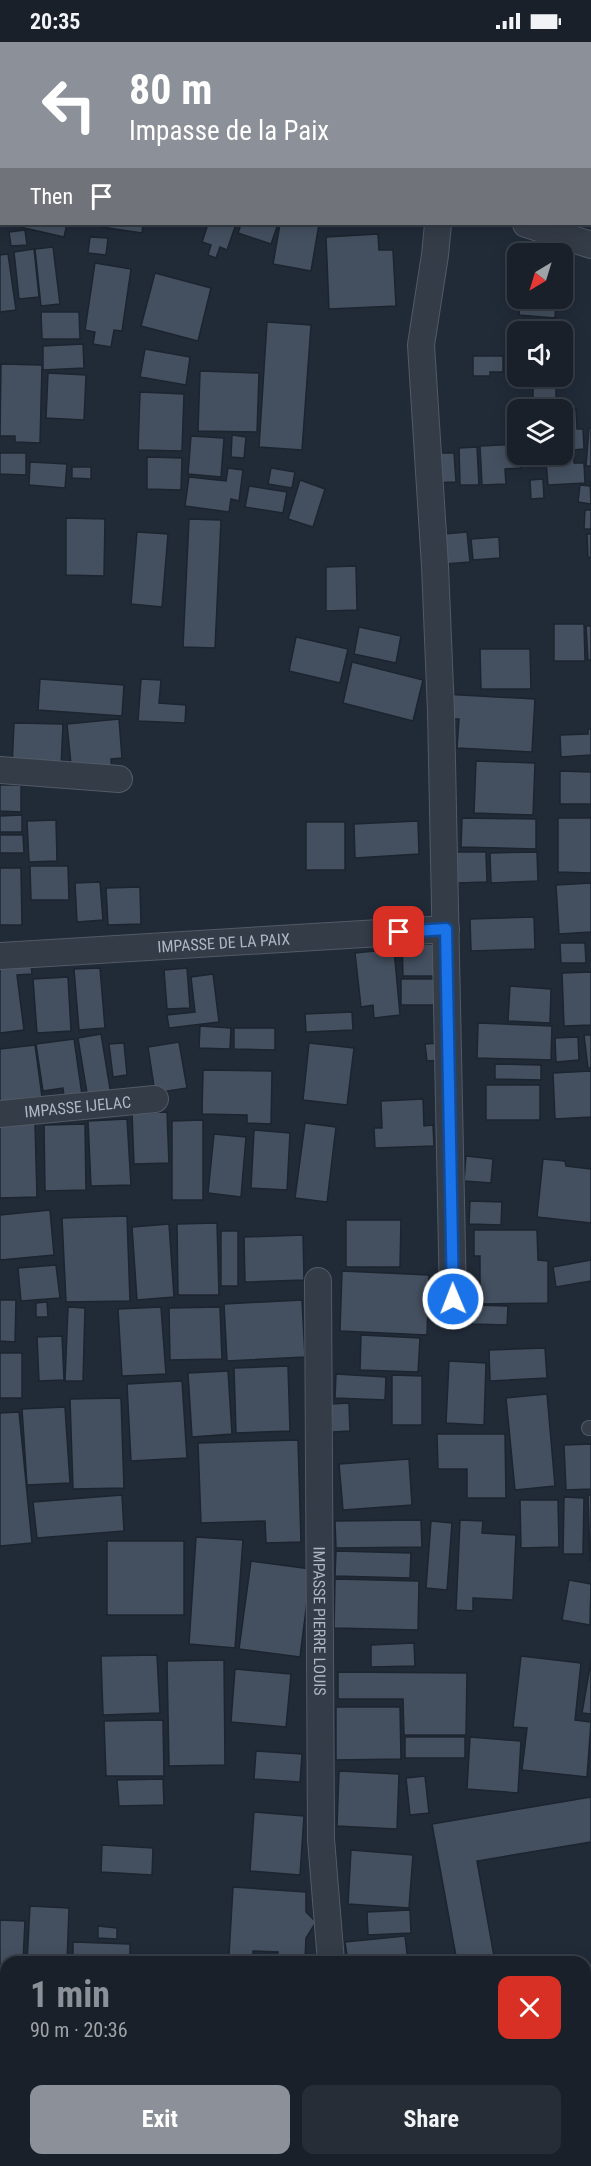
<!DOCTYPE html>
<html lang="en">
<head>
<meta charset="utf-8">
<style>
  :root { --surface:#19202a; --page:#262d36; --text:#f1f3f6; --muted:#9fa3a8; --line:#373e47; --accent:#8c9099 }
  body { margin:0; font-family:"Roboto Condensed",sans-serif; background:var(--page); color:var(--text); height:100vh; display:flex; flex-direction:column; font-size:22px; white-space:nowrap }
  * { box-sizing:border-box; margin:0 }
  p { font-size:20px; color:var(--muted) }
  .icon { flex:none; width:33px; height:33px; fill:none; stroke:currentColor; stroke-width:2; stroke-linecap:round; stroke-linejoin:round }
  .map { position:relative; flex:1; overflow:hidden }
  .details { position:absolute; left:0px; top:1914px; width:591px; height:210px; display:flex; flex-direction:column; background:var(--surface); border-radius:18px 18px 0 0; box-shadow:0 3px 15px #0003,0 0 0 2px var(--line) }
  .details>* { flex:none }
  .banner { position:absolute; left:0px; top:0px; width:591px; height:183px; box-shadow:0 3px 15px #0003,0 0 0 2px var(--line); background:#8c9099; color:#fff; overflow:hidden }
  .needle { width:39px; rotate:218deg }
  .tools { position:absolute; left:507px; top:201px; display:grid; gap:12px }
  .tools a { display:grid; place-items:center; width:66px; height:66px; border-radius:12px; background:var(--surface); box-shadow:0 3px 15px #0003,0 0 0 2px var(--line); font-size:30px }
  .pin { position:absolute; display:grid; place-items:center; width:51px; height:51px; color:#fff; margin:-26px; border-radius:12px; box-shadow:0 3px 9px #0006 }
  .me { position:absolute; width:66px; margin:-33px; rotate:359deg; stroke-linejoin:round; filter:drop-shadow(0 0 4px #0008) }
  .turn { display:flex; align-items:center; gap:21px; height:126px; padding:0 30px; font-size:27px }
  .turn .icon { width:78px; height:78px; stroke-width:2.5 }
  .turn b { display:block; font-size:42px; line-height:51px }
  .then { display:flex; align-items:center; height:57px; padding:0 30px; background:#0003; gap:12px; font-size:22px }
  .round { display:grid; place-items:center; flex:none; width:63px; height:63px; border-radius:12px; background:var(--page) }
  .headline { display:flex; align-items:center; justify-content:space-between; height:102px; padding:0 30px }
  h1 { font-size:36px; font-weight:700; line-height:45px; color:var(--accent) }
  .primary-button { display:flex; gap:12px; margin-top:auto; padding:12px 30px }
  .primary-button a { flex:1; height:69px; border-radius:12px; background:var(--accent); color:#fff; font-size:24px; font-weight:700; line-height:69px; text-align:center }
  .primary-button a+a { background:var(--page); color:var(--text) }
  .status { display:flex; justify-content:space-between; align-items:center; height:42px; padding:0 30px; background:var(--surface); direction:ltr }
  .status svg { height:16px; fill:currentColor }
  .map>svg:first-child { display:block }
</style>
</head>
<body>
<div class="status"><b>20:35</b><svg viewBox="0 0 49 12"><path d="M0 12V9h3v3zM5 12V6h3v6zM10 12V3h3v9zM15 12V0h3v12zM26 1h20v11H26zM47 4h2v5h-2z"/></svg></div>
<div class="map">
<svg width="591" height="2124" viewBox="0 0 591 2124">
  <rect width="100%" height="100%" fill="#212b38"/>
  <g fill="#445060" stroke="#1c242f" stroke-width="1.5">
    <path d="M160,0H385L159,2Z"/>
    <path d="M395,0H591V50L590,2Z"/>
    <path d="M0,153L2,182H18L0,183Z"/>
    <path d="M21,182H67L64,195L20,185Z"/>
    <path d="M101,182H143L142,191L101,185Z"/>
    <path d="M208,182H236L227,208L220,205L216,216L208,213L211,203L202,200Z"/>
    <path d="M241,182H278L271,202L238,191Z"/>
    <path d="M280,182H319L311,229L273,222Z"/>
    <path d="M25,188L27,203L11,204L9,190Z"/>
    <path d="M378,192L379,208H393L396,264L329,267L326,195Z"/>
    <path d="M90,195L108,196L106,213L88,211Z"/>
    <path d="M53,205L60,262L41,264L35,207Z"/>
    <path d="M34,207L39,255L19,257L14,210Z"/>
    <path d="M8,212L16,268L0,270V213Z"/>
    <path d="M95,221L131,227L122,289L114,288L111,305L93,302L95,290L85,288Z"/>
    <path d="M155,231L211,246L198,299L141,284Z"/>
    <path d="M521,256H556L555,276L519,273Z"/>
    <path d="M41,270H79L80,297H42Z"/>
    <path d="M267,280L311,283L302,408L259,405Z"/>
    <path d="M83,302L84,326L43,328V304Z"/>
    <path d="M145,307L190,315L186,343L140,335Z"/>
    <path d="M473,314H503V330H490V334H473Z"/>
    <path d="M562,315H564L565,337L544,338V334H562Z"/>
    <path d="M1,322L42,323L40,401L15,400V394H0Z"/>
    <path d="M200,329L259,331L257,390L198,389Z"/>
    <path d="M48,331L86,333L84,378L46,376Z"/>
    <path d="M556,342V357H533V343Z"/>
    <path d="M140,350L184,352L182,409L138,408Z"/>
    <path d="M576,367L577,387H583L584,407L574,408V421H584L585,441L548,443L546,419L531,420L530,412H562V368Z"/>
    <path d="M589,386H591V424H586Z"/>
    <path d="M232,393L246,395L244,416L231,415Z"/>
    <path d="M191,394L224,396L221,435L188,432Z"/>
    <path d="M518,402L521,426L505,427L506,442L482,443L480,404Z"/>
    <path d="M477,405L479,443H460L459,406Z"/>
    <path d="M0,411H26V433L0,432Z"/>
    <path d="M432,411H454L456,440L433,441Z"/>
    <path d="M147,415L182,416L181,448L147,447Z"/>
    <path d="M30,420L67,422L65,446L29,443Z"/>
    <path d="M72,425H91V437L72,436Z"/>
    <path d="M228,426L243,428L239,459L231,457L229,470L185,464L189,435L226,439Z"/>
    <path d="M271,426L295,430L292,446L268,442Z"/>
    <path d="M543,437L544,456L531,457L530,438Z"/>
    <path d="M300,438L325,447L313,485L288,477Z"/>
    <path d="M590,439L591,462L578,460L580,443L589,444Z"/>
    <path d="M249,444L287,450L283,471L245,465Z"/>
    <path d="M585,468H591V487H584Z"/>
    <path d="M66,476L105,477L104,534L66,533Z"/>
    <path d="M189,477L221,478L215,606L183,605Z"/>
    <path d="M137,490L168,492L162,565L131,562Z"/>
    <path d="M467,490L470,520L445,522L443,492Z"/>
    <path d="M587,492H591V515L588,516Z"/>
    <path d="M499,495L500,516L473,518L471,497Z"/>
    <path d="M356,524L357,568L326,569V525Z"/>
    <path d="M554,582H584L585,619H554Z"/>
    <path d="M586,584H591V618H588Z"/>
    <path d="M359,585L401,594L396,621L354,612Z"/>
    <path d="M296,595L348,607L340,641L289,629Z"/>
    <path d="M480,607H530L531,647H481Z"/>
    <path d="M352,620L423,638L413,679L343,661Z"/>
    <path d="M40,637L124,643L122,674L38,668Z"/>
    <path d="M141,637L161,638L159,661L186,663L185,681L138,679Z"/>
    <path d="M443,652L535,657L532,710L457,706L459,677H442Z"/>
    <path d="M119,677L122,716L111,717L112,729L72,733L67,682Z"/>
    <path d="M14,681L63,682L61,727L12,725Z"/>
    <path d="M588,687H591V713L561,715L560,693L588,692Z"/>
    <path d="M476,719L535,721L533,773L474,771Z"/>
    <path d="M560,729L591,730V762H560Z"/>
    <path d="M0,743H21V770L0,769Z"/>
    <path d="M22,773V790H0V774Z"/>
    <path d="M462,776L536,777V807L461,805Z"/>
    <path d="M558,776H591V831L558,830Z"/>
    <path d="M56,778L57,819L29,820L27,779Z"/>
    <path d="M418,779L419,812L355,816L354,782Z"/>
    <rect x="306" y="780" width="39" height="48"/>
    <path d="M0,793H23L24,811H0Z"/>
    <path d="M457,810H486L487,840L457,841Z"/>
    <path d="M537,810L538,839L491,841L490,811Z"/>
    <path d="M30,824H68L69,858H31Z"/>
    <path d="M0,826H21L22,883H0Z"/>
    <path d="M100,840L103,878L77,880L75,841Z"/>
    <path d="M591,841V890L559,892L556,843Z"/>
    <path d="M140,845L141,882L108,883L106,846Z"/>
    <path d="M534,875L535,907L471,909L470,877Z"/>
    <path d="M560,901H585L586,921H561Z"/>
    <path d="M402,902H438L439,934H403Z"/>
    <path d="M394,907L400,973L374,976L373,963L361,965L355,911Z"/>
    <path d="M30,914L32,932L17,933L24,988L0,991V918Z"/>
    <path d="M100,926L105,986L79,988L74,927Z"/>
    <path d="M187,926L190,966L167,967L164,928Z"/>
    <path d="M591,930V983L564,984L562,931Z"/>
    <path d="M213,932L219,980L169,986L167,973L195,970L191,935Z"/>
    <path d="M68,935L71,989L37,991L33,937Z"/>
    <rect x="401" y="937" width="39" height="26"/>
    <path d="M510,944L551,947L550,981L508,979Z"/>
    <path d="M352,970L353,988L306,990L305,972Z"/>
    <path d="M478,981L552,984L551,1018L477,1016Z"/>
    <path d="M200,984L231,986L230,1007L199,1006Z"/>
    <path d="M234,986H275V1008L234,1007Z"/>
    <path d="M101,992L111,1053L88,1057L78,996Z"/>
    <path d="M584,993H591V1026H588Z"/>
    <path d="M578,995L579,1018L556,1020L555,996Z"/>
    <path d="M74,997L82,1053L64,1055L63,1046L43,1049L36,1002Z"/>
    <path d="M179,1000L187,1046L155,1051L148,1005Z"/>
    <path d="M124,1001L127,1033L113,1035L109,1002Z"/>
    <path d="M309,1001L354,1006L347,1063L303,1058Z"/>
    <path d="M440,1001L442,1018L427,1019L425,1002Z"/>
    <path d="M35,1003L42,1055L23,1057L24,1063L0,1066V1007Z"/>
    <path d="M495,1022L541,1023V1038L495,1037Z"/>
    <path d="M203,1028L272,1029L271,1082L247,1081V1073L202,1072Z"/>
    <path d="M591,1029V1075L555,1077L553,1031Z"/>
    <rect x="486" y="1043" width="54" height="35"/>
    <path d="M423,1057L424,1084L433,1083L434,1104L375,1106L374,1086H382L381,1059Z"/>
    <path d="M167,1070L169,1121L134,1122L132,1071Z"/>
    <path d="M127,1077L131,1143L91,1144L88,1079Z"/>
    <path d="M203,1078V1158H172V1079Z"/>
    <path d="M35,1081L37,1155L0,1156V1082Z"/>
    <path d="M305,1081L336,1085L327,1160L295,1156Z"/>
    <path d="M85,1082L86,1148L45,1149L44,1083Z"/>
    <path d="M254,1088L290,1091L287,1148L251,1146Z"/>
    <path d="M214,1092L246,1095L241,1155L208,1151Z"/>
    <path d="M466,1114L493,1117L491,1141L464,1139Z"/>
    <path d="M543,1117L565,1119L566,1124L591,1127V1181L537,1175Z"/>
    <path d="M470,1159L502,1160L501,1183L469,1182Z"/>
    <path d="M50,1168L54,1213L0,1218V1173Z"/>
    <path d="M127,1174L130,1259L66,1260L62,1176Z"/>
    <path d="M346,1178H401L400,1225H346Z"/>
    <path d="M217,1181L219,1253H178L177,1182Z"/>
    <path d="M169,1182L174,1255L137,1258L132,1185Z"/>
    <path d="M474,1188H537L538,1218L548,1219V1261L480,1262V1214H474Z"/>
    <rect x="221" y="1189" width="17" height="55"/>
    <path d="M303,1193L304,1238L245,1240L244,1195Z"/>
    <path d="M591,1218V1239L556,1245L553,1225Z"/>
    <path d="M56,1223L60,1256L21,1259L18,1226Z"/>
    <path d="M342,1229L429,1233L427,1293L340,1289Z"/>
    <path d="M0,1258H16L15,1300L0,1299Z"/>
    <path d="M302,1258L305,1315L227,1319L224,1262Z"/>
    <path d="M47,1260L48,1275H36V1261Z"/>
    <path d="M472,1263L508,1264L507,1283L472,1282Z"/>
    <path d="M68,1265L85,1266L83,1339H65Z"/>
    <path d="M161,1265L166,1332L122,1334L118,1267Z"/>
    <path d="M220,1265L222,1317L170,1318L169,1266Z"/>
    <path d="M361,1293L420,1296L418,1330L360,1328Z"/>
    <path d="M62,1294L64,1338L39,1339L37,1295Z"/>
    <path d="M545,1306L547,1336L490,1339L489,1308Z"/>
    <rect x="0" y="1311" width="22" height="45"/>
    <path d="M449,1319L486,1321L484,1383L446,1381Z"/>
    <path d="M288,1324L290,1389L236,1391L234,1326Z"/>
    <path d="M228,1329L232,1392L192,1395L188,1331Z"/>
    <path d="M336,1332L386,1335L385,1358L335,1356Z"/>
    <path d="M392,1333L422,1334V1383H392Z"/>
    <path d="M182,1339L187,1416L131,1419L127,1342Z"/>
    <path d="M547,1352L555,1444L515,1448L506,1356Z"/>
    <path d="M121,1356L124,1446L73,1447L70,1357Z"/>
    <path d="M349,1361L350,1389L332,1390L331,1362Z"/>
    <path d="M65,1365L70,1441L27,1443L22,1367Z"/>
    <path d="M19,1370L32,1501L0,1504V1371Z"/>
    <path d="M437,1392H505L506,1456H467V1427H438Z"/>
    <path d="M298,1398L301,1500L266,1501L265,1479L201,1481L198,1401Z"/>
    <path d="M591,1402V1447L566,1448L564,1403Z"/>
    <path d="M409,1417L412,1463L343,1468L339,1422Z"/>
    <path d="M122,1453L124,1489L37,1496L33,1460Z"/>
    <path d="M588,1453H591V1518L590,1519Z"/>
    <path d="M564,1455L584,1456L583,1512H563Z"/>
    <path d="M520,1458H558L559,1505L521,1506Z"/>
    <path d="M421,1478L422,1505L336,1506L335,1479Z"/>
    <path d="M460,1478L483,1479L482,1491L516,1493L513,1558L473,1556V1569L456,1568Z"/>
    <path d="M431,1479L452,1481L447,1548L426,1546Z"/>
    <path d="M196,1495L243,1498L235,1606L189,1602Z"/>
    <rect x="107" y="1499" width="77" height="74"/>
    <path d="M336,1509L411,1511L410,1536L335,1534Z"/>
    <path d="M251,1519L311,1527L300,1615L239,1607Z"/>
    <path d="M335,1537L419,1539L418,1588L334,1586Z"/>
    <path d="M569,1538L591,1542L590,1583L562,1578Z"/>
    <path d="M414,1601L415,1624L371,1625V1603Z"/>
    <path d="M157,1613L160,1671L103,1673L101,1614Z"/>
    <path d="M521,1614L581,1621L575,1678L591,1680L587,1735L522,1728L527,1686L513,1685Z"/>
    <path d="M224,1618L225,1723L169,1724L167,1619Z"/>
    <path d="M591,1619V1672L582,1671Z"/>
    <path d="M235,1627L291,1632L286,1685L231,1680Z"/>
    <path d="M338,1630L467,1631L466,1693H404L403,1657H338Z"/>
    <path d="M336,1665H400L401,1717L336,1718Z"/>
    <path d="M163,1678L164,1734H106L104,1679Z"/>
    <rect x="405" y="1695" width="60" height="21"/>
    <path d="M470,1695L521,1699L518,1751L467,1747Z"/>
    <path d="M256,1709L302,1712L300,1740L254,1737Z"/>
    <path d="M339,1729L399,1732L397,1787L337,1784Z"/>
    <path d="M425,1734L429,1771L410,1773L406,1736Z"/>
    <path d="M163,1737L164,1763L119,1764L117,1738Z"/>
    <path d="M591,1755V1800L477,1819L494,1914L457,1920L432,1782Z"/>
    <path d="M254,1770L304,1774L300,1833L250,1829Z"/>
    <path d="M102,1803L153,1806L152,1833L101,1830Z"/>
    <path d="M351,1808L413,1813L409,1866L348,1862Z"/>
    <path d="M233,1845L306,1850V1870L316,1880L306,1896L305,1918L277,1916L278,1910L253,1909V1915L229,1913Z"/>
    <path d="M30,1864L69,1866L67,1920H27Z"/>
    <path d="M410,1868L411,1891L368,1893L367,1870Z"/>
    <path d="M0,1878L25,1879L23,1920H6V1926L0,1925Z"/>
    <path d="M98,1884L117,1886V1897L98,1896Z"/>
    <path d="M405,1894L408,1920H348L345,1900Z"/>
    <path d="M73,1900L130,1902V1918L95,1917V1920H73Z"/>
    <path d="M585,2008L591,2009V2061H585Z"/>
    <rect x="586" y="2076" width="5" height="26"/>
    <path d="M29,2118H105V2124H28Z"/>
    <path d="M364,2118H393L392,2124H363Z"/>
  </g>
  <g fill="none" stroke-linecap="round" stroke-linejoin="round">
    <defs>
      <g id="service">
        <path d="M589,1386H591"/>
        <path d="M552,2124L553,2118"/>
      </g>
      <g id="minor">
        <path d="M0,28H2"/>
        <path d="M438,182L435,213L421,303L435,524L441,670L453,1257"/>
        <path d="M526,182L591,203"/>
        <path d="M0,728L119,737"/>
        <path id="s1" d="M0,914L446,887"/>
        <path id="s2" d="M0,1072L155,1057"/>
        <path id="s3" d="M318,1239L321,1797L331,1920"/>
        <path d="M585,1978H591"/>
        <path d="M2,1986L6,2106"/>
        <path d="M265,2124L266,2118"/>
      </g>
    </defs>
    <use href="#service" stroke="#525a66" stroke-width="16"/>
    <use href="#minor" stroke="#525a66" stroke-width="28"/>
    <use href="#service" stroke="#343c48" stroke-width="14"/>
    <use href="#minor" stroke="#343c48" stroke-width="26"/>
  </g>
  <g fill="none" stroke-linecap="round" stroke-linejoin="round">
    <defs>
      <path id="route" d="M399,890L446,887L453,1257"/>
    </defs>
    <use href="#route" stroke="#114b97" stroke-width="15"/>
    <use href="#route" stroke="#1a73e8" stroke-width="10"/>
  </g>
  <g text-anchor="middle" stroke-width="6" stroke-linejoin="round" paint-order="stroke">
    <g font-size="16" fill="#afb7c5" stroke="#1a222d">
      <text dy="6" stroke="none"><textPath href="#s1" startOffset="224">IMPASSE DE LA PAIX</textPath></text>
      <text dy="6" stroke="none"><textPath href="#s2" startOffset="78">IMPASSE IJELAC</textPath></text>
      <text dy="6" stroke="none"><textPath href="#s3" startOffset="340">IMPASSE PIERRE LOUIS</textPath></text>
    </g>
  </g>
</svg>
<div class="tools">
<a><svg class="needle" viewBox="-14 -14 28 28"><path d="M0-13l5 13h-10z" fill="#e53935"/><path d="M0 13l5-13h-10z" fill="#9fa3a8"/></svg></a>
<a><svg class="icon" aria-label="sound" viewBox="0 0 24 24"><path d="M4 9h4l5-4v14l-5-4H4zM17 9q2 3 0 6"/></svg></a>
<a><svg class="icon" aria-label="layers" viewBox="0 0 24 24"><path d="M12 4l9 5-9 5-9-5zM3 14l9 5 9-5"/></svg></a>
</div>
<div class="pin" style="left:399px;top:890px;background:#d93025"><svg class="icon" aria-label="arrive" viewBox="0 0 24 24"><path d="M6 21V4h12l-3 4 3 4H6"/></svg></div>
<svg class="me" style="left:453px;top:1257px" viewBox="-20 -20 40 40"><circle r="17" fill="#1a73e8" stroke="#fff" stroke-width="3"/><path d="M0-11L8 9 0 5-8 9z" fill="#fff"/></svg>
<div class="banner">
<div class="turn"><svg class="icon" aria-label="left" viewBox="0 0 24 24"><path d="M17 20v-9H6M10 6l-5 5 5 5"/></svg><div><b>80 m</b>Impasse de la Paix</div></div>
<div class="then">Then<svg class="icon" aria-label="arrive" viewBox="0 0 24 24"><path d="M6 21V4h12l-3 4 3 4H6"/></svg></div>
</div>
<section class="details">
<div class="headline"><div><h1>1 min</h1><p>90 m · 20:36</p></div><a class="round" style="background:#d93025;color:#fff"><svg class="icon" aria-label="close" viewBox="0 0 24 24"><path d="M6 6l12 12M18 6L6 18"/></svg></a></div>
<div class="primary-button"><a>Exit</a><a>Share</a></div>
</section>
</div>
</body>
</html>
